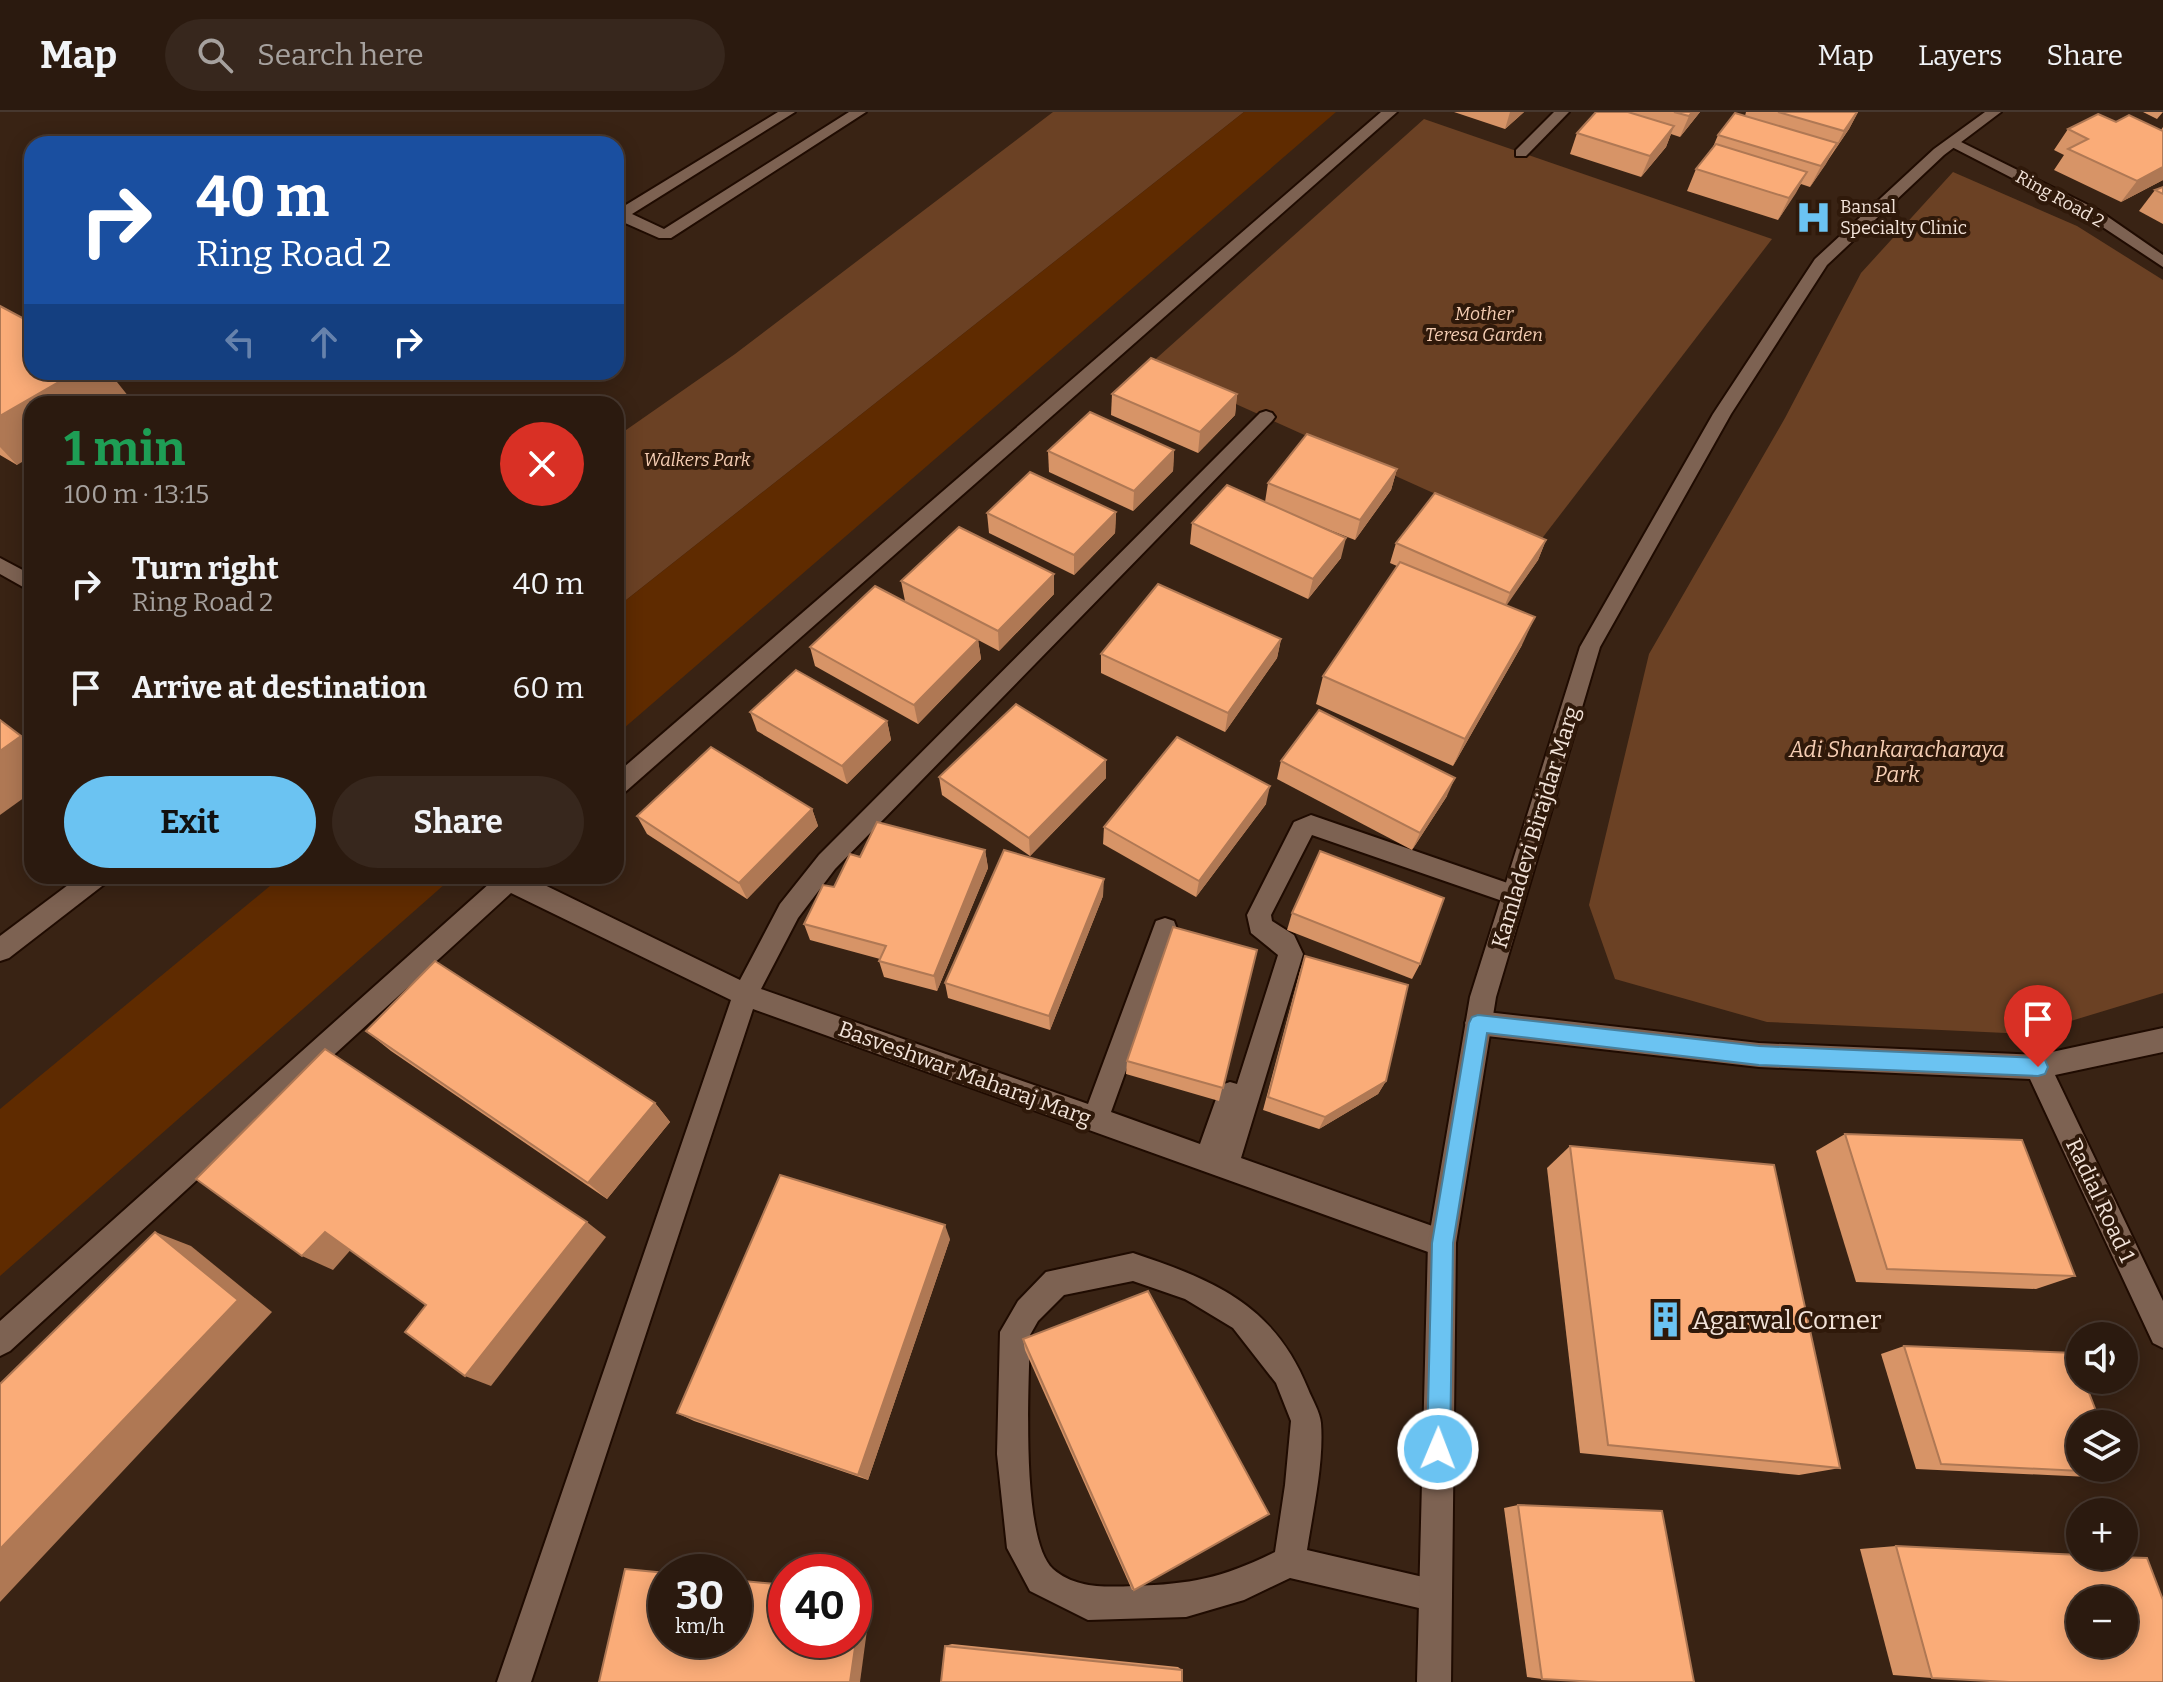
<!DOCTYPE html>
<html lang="en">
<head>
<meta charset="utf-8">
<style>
  :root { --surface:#2b1a0f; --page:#37271d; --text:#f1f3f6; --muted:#a6a19e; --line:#47382f; --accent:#6bc3f2 }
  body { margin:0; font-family:Bitter,serif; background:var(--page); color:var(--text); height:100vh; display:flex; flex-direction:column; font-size:30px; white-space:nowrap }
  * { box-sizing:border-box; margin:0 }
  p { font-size:26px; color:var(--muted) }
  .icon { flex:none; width:44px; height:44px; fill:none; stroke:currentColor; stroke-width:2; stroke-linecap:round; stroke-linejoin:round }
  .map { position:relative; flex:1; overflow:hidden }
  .sheet { position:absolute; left:24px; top:284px; width:600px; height:488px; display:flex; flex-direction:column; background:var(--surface); border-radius:24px; box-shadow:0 4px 20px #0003,0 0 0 2px var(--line) }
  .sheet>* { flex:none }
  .guide { position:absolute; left:24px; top:24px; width:600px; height:244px; border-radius:24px; box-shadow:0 4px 20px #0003,0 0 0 2px var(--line); background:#1a4fa0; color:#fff; overflow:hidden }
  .tools { position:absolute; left:2066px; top:1210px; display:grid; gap:16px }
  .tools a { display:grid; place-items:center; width:72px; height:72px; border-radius:50%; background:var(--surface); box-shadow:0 4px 20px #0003,0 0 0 2px var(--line); font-size:40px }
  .speed { position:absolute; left:648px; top:1442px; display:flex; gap:16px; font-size:40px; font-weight:700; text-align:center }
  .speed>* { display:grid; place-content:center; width:104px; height:104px; border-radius:50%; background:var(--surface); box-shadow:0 4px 20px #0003,0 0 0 2px var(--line); line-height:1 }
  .speed small { font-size:20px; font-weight:400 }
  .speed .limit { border:12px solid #d22; background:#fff; color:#111 }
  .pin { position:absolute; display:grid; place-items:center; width:68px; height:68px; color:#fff; margin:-82px -34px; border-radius:50% 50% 50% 0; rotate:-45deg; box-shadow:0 0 8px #0007 }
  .pin .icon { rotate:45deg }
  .me { position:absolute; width:88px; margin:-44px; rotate:1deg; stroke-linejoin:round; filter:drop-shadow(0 0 6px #0008) }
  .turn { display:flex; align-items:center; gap:28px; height:168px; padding:0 40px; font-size:36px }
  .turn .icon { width:104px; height:104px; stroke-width:2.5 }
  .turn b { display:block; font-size:56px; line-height:68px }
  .lanes { display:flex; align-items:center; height:76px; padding:0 40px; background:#0003; justify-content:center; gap:40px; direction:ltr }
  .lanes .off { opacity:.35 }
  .round { display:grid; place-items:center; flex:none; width:84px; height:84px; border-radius:42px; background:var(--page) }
  .overview { display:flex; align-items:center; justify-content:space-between; height:136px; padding:0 40px }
  h1 { font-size:48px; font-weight:700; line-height:60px; color:#1e9e55 }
  .primary-button { display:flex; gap:16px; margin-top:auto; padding:16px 40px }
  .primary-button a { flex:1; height:92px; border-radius:48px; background:var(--accent); color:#111; font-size:32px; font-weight:700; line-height:92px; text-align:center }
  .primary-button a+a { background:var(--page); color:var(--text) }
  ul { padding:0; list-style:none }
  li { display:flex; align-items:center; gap:24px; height:104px; padding:0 40px }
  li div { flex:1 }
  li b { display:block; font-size:30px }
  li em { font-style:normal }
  header { display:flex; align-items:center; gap:48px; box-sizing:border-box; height:112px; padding:0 40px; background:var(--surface); border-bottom:2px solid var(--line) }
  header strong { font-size:38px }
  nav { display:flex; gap:44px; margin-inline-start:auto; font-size:28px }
  .search { width:560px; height:72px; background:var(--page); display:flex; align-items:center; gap:20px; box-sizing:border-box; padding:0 28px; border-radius:44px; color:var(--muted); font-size:30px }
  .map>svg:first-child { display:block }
</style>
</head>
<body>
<header>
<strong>Map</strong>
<div class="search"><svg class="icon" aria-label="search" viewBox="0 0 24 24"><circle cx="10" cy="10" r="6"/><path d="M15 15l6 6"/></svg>Search here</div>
<nav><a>Map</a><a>Layers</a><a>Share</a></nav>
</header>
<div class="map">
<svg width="2163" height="1570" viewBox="0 0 2163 1570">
  <rect width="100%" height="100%" fill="#392314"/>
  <g fill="#6b4124">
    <path d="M1053,0H1244L616,496V325L735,242Z"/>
    <path d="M1424,7L1772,127L1540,429L1149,253Z"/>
    <path d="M1953,60L2077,114L2163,168V881L2028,922L1767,910L1615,867L1589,793L1649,542L1785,306L1861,161Z"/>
  </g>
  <g fill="#5f2b00">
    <path d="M1244,0H1336L616,623V496Z"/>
    <path d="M282,764H454L0,1164V997Z"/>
  </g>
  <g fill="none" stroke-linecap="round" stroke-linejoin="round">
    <defs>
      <path id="lane" d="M778,0H795L632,102L664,117L849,0H866L671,126H659L616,107V99Z"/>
      <g id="street">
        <path d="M1381,0H1397L624,681L616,684V662Z"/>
        <path d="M1554,0H1569L1526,44H1516V38Z"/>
        <path d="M1953,26L2098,98L2163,143V155L2086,104L1948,33L1946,30Z"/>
        <path d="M1266,299L1272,301L1275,305L1272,309L835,757L798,806L761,877L1088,992L1153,817L1156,809L1165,806L1174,809L1177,817L1111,1000L1200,1032L1221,973L1230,970L1237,972L1278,843L1251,821L1247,803L1294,710L1311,703L1522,776L1526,783L1522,790L1514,793L1312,723L1271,803L1272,809L1294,823L1303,842L1241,1046L1452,1121L1456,1131L1452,1141L1442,1145L753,897L531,1570H497L731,888L511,781L10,1239L0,1244V1209L490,771L487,764H526L740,868L780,792L819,743L1260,301Z"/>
        <path d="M0,446L32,463V480L0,462Z"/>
        <path d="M80,764H110L106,771L9,846L0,849V824Z"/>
        <path d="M1478,899L1759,931L2038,943L2163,916V940L2055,963L2163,1189V1236L2153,1231L2030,967L1759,955L1478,923L1469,919L1465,911L1469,903Z"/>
        <path d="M1133,1141C1213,1168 1274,1192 1308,1277C1312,1287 1320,1300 1321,1311C1324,1350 1313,1399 1307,1438L1436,1468L1448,1472L1452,1484L1448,1496L1436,1500L1290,1466L1244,1488L1186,1505L1088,1508L1030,1479L1007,1436L997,1342L1000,1220L1018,1189L1046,1160ZM1133,1169L1185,1187L1233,1216L1276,1271L1291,1309L1285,1373L1275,1440C1222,1466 1192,1472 1134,1474C1106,1475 1076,1477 1053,1457C1020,1427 1029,1270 1030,1223L1038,1209L1064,1183Z"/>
      </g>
      <path id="secondary" d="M1985,0H2001L1944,43L1827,153L1731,302L1600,535L1496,885L1456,1131L1451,1570H1417L1428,1131L1470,885L1580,535L1713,302L1815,147L1934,37Z"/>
    </defs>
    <use href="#lane" stroke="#1f0b01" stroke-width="4"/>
    <use href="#street" stroke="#1f0b01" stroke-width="4"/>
    <use href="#secondary" stroke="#1f0b01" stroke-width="4"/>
    <use href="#lane" fill="#7d6252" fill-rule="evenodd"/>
    <use href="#street" fill="#7d6252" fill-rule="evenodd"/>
    <use href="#secondary" fill="#7d6252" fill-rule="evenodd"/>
  </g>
  <g fill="#d79467">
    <path d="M1454,0H1524L1505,17Z"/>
    <path d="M1596,0H1700L1680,25L1671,22L1666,35L1641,65L1570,42L1577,21Z"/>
    <path d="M1746,0H1858L1849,17L1810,75L1801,72L1778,108L1687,79L1696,57L1713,35L1718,23L1745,4Z"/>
    <path d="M2143,0H2163L2157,7Z"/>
    <path d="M2116,10L2161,18L2163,15V68L2121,90L2054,58L2064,43L2054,38L2068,17Z"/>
    <path d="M2163,75V112L2139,99L2155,78Z"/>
    <path d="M0,194L129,285L117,292H32L17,353L0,343Z"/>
    <path d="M1112,282H1237L1235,303L1198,341L1111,303Z"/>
    <path d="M1174,338L1173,359L1133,399L1049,360L1048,339Z"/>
    <path d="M1397,357L1391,378L1355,428L1322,415L1341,446L1308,487L1190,432L1192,411L1265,390L1268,371Z"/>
    <path d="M1116,400L1115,421L1074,463L989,421L987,401Z"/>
    <path d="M1546,428L1538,448L1506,493L1522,533L1453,654L1316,592L1323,564L1397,454L1390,451L1396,431Z"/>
    <path d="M901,469L1054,482L999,539L927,501L978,528L981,547L918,612L815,554L810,535L905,489Z"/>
    <path d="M1281,527L1277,546L1225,620L1101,561V542Z"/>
    <path d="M750,600L887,609L891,628L847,672L757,619Z"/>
    <path d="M1281,649L1447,684L1412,738L1277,667Z"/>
    <path d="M939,665L1106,666L1030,744L942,683Z"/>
    <path d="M1266,692L1196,785L1103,732L1104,715Z"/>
    <path d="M812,697L818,714L747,787L647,722L637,704Z"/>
    <path d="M985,738L988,756L937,879L884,865L879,849L880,847L810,828L804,812L860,745Z"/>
    <path d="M1103,784L1050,918L948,886L945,871Z"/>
    <path d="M1292,801L1420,852L1412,867L1287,818Z"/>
    <path d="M1257,838L1219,989L1126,962L1127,949Z"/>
    <path d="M1305,844L1386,969L1378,982L1319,1017L1263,998L1300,859Z"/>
    <path d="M366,919L655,991L670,1010L607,1087L391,939Z"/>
    <path d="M1845,1022L2075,1164L2036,1177L1856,1170L1816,1039Z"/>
    <path d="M1570,1034L1840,1356L1799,1363L1580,1341L1547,1056Z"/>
    <path d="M950,1127L868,1368L694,1309L677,1301Z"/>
    <path d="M1023,1227L1134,1478H1132L1025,1238Z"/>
    <path d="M1904,1234L2120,1361L2089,1365L1916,1357L1881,1242Z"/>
    <path d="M1518,1393L1542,1567L1527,1565L1504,1396Z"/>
    <path d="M1896,1434L1932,1566L1893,1563L1860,1437Z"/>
    <path d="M952,1532L1178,1555L1182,1558L945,1534Z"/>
  </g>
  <g fill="#af7854">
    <path d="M1510,0H1524L1505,17Z"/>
    <path d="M1692,0H1700L1680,25L1689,4Z"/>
    <path d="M1858,0L1849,17L1833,40L1844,19Z"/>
    <path d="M1674,14L1666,35L1641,65L1650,44Z"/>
    <path d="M1837,31L1826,52L1810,75L1821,54Z"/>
    <path d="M2163,55V68L2121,90L2137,69Z"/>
    <path d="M1807,60L1796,81L1778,108L1789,86Z"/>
    <path d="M76,260H109L129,285L117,292H32V344L17,353L0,335V304Z"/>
    <path d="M1237,282L1235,303L1198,341L1200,320Z"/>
    <path d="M1174,338L1173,359L1133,399L1134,379Z"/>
    <path d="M1397,357L1391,378L1355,428L1360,408Z"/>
    <path d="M1116,400L1115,421L1074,463V443Z"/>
    <path d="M1346,426L1341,446L1308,487L1313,467Z"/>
    <path d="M1546,428L1538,448L1502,500L1510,481Z"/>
    <path d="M1054,462V482L999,539L998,519Z"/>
    <path d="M1535,505L1522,533L1453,654L1465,627Z"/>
    <path d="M1281,527L1277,546L1225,620L1228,601Z"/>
    <path d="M978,528L981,547L918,612L914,593Z"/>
    <path d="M887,609L891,628L847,672L842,654Z"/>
    <path d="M21,624L32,633V680L0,703V639Z"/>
    <path d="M1106,648V666L1030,744L1029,726Z"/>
    <path d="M1455,666L1447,684L1412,738L1420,721Z"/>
    <path d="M1270,674L1266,692L1196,785L1199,769Z"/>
    <path d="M812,697L818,714L747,787L739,771Z"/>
    <path d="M985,738L988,756L937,879L934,864Z"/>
    <path d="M1104,767L1103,784L1050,918L1049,904Z"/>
    <path d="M1386,969L1378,982L1319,1017L1325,1005Z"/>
    <path d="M655,991L670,1010L607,1087L588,1071Z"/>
    <path d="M587,1110L606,1125L491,1274L465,1264Z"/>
    <path d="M945,1113L950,1127L868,1368L858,1363Z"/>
    <path d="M155,1120L191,1134L272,1200L0,1490V1437Z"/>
    <path d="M325,1120L354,1134L333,1158L302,1144Z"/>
    <path d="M863,1481H872L860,1570H850Z"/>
  </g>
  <g fill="#faac78" stroke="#af7854" stroke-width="2" fill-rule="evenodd">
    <path d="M1596,0H1628L1674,14L1650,44L1577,21Z"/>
    <path d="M1674,0H1692L1689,4Z"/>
    <path d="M1778,0H1857L1844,19Z"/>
    <path d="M1735,1L1837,31L1821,54L1718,23Z"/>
    <path d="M2098,2L2116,10L2129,3L2163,19V55L2137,69L2068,37L2088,27L2068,17Z"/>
    <path d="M1716,32L1807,60L1789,86L1696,57Z"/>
    <path d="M2163,75V82L2155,78Z"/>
    <path d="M0,194L32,211V260H76L0,304Z"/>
    <path d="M1151,246L1237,282L1200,320L1112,282Z"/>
    <path d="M1090,300L1174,338L1134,379L1048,339Z"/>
    <path d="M1307,322L1397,357L1360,408L1268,371Z"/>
    <path d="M1030,360L1116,400L1074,443L987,401Z"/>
    <path d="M1227,373L1346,426L1313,467L1192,411Z"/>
    <path d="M1435,381L1546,428L1510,481L1396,431Z"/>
    <path d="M959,415L1054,462L998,519L901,469Z"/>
    <path d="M1400,450L1535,505L1465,627L1323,564Z"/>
    <path d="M1158,472L1281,527L1228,601L1101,542Z"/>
    <path d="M875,474L978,528L914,593L810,535Z"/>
    <path d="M796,558L887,609L842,654L750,600Z"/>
    <path d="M1016,592L1106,648L1029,726L939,665Z"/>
    <path d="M1319,598L1455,666L1420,721L1281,649Z"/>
    <path d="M0,608L21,624L0,639Z"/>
    <path d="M1177,625L1270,674L1199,769L1104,715Z"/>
    <path d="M711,635L812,697L739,771L637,704Z"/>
    <path d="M877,710L985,738L934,864L879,849L886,834L804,812L823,773L834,775L850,742L860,745Z"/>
    <path d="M1004,738L1104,767L1049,904L945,871Z"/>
    <path d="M1320,739L1444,786L1420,852L1292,801Z"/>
    <path d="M1173,815L1257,838L1223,976L1127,949Z"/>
    <path d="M1305,844L1408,873L1386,969L1325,1005L1268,985Z"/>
    <path d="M435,849L655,991L588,1071L366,919Z"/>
    <path d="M325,937L587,1110L465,1264L405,1220L426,1193L325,1120L302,1144L196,1067Z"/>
    <path d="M1845,1022L2022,1028L2075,1164L1887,1157Z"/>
    <path d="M1570,1034L1774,1053L1840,1356L1608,1333Z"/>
    <path d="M780,1063L945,1113L858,1363L677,1301Z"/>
    <path d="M155,1120L238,1188L0,1437V1272Z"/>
    <path d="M1148,1179L1269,1402L1134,1478L1023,1227Z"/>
    <path d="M1904,1234L2074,1241L2080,1256V1268H2084L2101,1312H2080V1356H2118L2120,1361L1941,1352Z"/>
    <path d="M1518,1393L1662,1399L1694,1570H1598L1542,1567Z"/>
    <path d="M1896,1434L2080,1443V1444L2147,1446L2163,1488V1570H2009L1932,1566ZM2080,1488H2124V1532H2080Z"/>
    <path d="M625,1457L666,1461V1528H734V1468L786,1473V1528H854V1480L863,1481L850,1570H599Z"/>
    <path d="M945,1534L1182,1558V1570H941Z"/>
  </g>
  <path fill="#6bc3f2" stroke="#467f9d" stroke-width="2" d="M1478,903L1759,934L2038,946L2045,948L2048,955L2045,962L2038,964L1759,953L1487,921L1453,1131L1450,1337L1447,1345L1438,1349L1430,1345L1427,1337L1432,1131L1469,911L1472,905Z"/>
  <defs>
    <symbol id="hospital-bare" viewBox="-9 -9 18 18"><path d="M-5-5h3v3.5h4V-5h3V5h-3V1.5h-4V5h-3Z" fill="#6bc3f2" stroke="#2f190a" stroke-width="2.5" paint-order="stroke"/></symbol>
    <symbol id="building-bare" viewBox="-9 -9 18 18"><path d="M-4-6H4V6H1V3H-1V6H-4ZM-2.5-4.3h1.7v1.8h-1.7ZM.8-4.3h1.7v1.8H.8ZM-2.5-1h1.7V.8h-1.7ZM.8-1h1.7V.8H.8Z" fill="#6bc3f2" stroke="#2f190a" stroke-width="2.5" paint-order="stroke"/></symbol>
  </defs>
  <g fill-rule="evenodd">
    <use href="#hospital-bare" x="1788" y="80" width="51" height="51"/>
    <use href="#building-bare" x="1640" y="1182" width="51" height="51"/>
  </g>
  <g text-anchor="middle" stroke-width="8" stroke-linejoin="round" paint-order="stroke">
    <g font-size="18" fill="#f2e3d9" stroke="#2f190a">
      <text transform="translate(2060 87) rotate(29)" y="6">Ring Road 2</text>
    </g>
    <g font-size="18" fill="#f2e3d9" stroke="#2f190a" text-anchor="start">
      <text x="1840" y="101">Bansal<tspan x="1840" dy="21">Specialty Clinic</tspan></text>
    </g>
    <g font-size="18" font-style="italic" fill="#f5cdb3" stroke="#2f190a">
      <text x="1484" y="208">Mother<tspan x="1484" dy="21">Teresa Garden</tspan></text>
      <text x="697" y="354">Walkers Park</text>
    </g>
    <g font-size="22" font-style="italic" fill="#f5cdb3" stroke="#2f190a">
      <text x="1897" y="645">Adi Shankaracharaya<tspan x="1897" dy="25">Park</tspan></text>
    </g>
    <g font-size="22" fill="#f2e3d9" stroke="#2f190a">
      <text transform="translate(1535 715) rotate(-73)" y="8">Kamladevi Birajdar Marg</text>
      <text transform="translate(965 961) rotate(20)" y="8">Basveshwar Maharaj Marg</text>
      <text transform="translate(2101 1088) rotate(65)" y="8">Radial Road 1</text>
    </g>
    <g font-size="26" fill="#f2e3d9" stroke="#2f190a" text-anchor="start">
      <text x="1692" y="1217">Agarwal Corner</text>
    </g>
  </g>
</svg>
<div class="tools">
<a><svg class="icon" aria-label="sound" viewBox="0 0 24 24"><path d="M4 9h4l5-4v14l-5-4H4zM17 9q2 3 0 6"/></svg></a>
<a><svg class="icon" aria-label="layers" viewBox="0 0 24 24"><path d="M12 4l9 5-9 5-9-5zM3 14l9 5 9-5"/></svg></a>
<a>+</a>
<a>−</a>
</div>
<div class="speed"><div>30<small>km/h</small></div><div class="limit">40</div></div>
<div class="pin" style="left:2038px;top:955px;background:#d93025"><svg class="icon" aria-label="arrive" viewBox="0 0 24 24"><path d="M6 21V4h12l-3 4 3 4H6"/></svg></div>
<svg class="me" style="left:1438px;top:1337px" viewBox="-20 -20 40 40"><circle r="17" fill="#6bc3f2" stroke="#fff" stroke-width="3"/><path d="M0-11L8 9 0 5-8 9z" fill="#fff"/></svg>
<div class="guide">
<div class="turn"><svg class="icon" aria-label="right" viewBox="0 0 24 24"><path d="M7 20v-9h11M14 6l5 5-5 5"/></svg><div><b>40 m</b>Ring Road 2</div></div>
<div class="lanes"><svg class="icon off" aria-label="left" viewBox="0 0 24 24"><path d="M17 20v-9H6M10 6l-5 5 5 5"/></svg><svg class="icon off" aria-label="ahead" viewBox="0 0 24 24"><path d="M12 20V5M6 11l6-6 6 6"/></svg><svg class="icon" aria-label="right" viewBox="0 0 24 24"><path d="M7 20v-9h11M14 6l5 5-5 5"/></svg></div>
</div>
<section class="sheet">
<div class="overview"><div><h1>1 min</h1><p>100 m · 13:15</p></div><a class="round" style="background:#d93025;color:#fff"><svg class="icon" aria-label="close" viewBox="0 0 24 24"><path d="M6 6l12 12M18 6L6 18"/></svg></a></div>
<ul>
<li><svg class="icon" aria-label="right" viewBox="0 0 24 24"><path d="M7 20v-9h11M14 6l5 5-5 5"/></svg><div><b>Turn right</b><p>Ring Road 2</p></div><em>40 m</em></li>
<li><svg class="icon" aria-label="arrive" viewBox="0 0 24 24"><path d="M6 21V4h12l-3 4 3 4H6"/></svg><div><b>Arrive at destination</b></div><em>60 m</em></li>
</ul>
<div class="primary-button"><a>Exit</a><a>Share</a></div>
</section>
</div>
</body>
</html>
